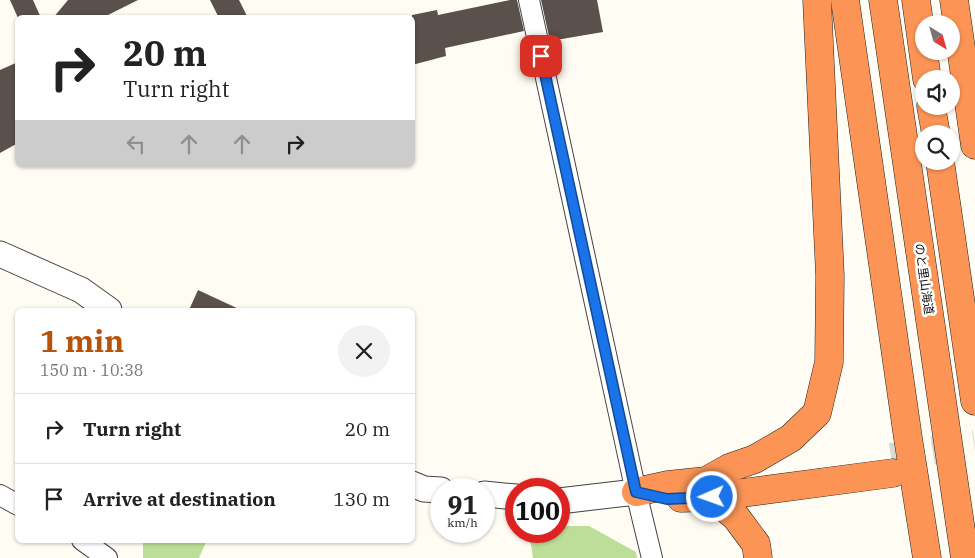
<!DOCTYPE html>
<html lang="en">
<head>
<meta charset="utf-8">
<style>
  :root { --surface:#fff; --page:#f2f2f2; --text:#222; --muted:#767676; --line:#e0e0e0; --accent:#b45309 }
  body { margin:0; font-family:"IBM Plex Serif","Noto Sans JP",serif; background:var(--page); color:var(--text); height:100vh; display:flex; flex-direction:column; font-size:19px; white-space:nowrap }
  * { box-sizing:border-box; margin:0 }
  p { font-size:16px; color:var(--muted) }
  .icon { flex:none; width:28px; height:28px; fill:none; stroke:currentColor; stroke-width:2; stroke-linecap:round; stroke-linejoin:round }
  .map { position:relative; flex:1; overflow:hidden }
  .sheet { position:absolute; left:15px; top:308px; width:400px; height:235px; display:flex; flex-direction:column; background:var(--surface); border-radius:8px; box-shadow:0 1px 4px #0004 }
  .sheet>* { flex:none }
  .guide { position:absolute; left:15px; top:15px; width:400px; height:152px; border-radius:8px; box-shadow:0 1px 4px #0004; background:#fff; color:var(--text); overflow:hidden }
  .needle { width:32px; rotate:143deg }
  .controls { position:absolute; left:915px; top:15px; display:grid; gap:10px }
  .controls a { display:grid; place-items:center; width:45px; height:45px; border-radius:50%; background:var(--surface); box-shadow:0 1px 4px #0004; font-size:25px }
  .speed { position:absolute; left:430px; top:478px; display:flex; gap:10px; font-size:25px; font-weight:700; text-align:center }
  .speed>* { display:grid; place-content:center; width:65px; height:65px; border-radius:50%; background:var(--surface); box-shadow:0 1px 4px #0004; line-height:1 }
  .speed small { font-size:12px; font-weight:400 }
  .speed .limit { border:8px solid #d22; background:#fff; color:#111 }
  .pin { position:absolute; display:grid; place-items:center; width:42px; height:42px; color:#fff; margin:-21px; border-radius:10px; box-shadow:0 2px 8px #0006 }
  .me { position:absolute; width:55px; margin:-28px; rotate:268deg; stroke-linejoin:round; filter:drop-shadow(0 0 4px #0008) }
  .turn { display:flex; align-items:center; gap:18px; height:105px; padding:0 25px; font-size:22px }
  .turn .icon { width:65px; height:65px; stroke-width:2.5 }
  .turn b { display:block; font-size:35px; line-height:42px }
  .lanes { display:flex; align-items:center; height:48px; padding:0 25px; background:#0003; justify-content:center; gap:25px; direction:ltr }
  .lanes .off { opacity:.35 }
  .round { display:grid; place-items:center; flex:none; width:52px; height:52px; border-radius:26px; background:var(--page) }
  .head { display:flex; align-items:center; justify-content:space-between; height:85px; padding:0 25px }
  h1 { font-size:30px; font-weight:700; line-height:38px; color:var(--accent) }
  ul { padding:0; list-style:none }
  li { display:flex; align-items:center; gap:15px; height:70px; padding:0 25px; border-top:1px solid var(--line) }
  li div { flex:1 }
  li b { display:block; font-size:19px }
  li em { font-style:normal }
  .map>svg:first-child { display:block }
</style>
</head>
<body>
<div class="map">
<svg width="975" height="558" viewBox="0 0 975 558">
  <rect width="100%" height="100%" fill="#fffcf3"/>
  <g fill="#bdde98">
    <path d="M559,526H589L636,552L637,558H533L529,531H559Z"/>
    <path d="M143,540H207L199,558H143Z"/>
  </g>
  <g fill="#5a504c">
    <path d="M10,0H33L41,18H18Z"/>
    <path d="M68,0H138L102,18H53Z"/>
    <path d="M210,0H239L248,18H219Z"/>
    <path d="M510,0H517L524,31L445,48L446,56L412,65V15L437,10L438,15Z"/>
    <path d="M541,0H597L603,32L550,41Z"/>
    <path d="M18,62V143L0,153V70Z"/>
    <path d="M198,290L241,310H189Z"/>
  </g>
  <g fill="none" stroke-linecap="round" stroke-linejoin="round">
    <path stroke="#dbd9d1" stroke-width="28" stroke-dasharray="28 14" stroke-linecap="butt" d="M891,457L975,444"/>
    <defs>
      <g id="minor">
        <path d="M529,0L636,492L652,558"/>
        <path d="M0,495L18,505"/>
        <path d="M82,540L107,558"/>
      </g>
      <g id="tertiary">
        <path d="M0,254L81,290L109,310"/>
        <path d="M412,484L424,489L441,490"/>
        <path d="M484,494L516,497"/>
        <path d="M559,501L636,492"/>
      </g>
      <g id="motorway">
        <path d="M845,0L908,438L927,558"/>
        <path d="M883,0L965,558"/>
        <path d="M916,0L927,79"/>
        <path d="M954,0L975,145"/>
        <path d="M931,106L936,134"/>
        <path d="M940,161L975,401"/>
        <path d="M636,492L668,485L706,481L729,468L755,459L791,438L817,413L829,362L830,276L817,0"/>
        <path d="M712,497L736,517L756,544L758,558"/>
        <path d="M681,498L712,497L893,473"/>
      </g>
    </defs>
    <use href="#minor" stroke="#434343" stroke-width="22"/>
    <use href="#tertiary" stroke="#434343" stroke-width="27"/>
    <use href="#motorway" stroke="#212121" stroke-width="29"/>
    <use href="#minor" stroke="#fff" stroke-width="20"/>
    <use href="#tertiary" stroke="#fff" stroke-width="25"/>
    <use href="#motorway" stroke="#fc9455" stroke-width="28"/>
  </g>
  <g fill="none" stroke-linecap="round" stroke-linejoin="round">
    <defs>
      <path id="route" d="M541,56L636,492L667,499L712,497"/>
    </defs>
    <use href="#route" stroke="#114b97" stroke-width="12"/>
    <use href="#route" stroke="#1a73e8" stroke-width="9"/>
  </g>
  <g text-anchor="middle" stroke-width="5" stroke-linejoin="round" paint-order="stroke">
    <g font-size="12" fill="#101010" stroke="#fff">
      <text transform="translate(924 279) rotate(82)" y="4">のと里山海道</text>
    </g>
  </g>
</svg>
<div class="controls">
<a><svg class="needle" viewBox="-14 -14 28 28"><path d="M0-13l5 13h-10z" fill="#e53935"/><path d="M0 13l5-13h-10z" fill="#767676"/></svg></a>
<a><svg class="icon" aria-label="sound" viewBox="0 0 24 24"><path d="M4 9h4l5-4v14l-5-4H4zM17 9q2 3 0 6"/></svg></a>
<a><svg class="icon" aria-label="search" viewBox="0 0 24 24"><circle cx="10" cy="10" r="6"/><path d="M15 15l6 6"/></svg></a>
</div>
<div class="speed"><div>91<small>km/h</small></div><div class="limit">100</div></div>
<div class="pin" style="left:541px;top:56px;background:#d93025"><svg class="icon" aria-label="arrive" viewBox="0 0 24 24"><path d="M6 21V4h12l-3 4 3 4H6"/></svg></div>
<svg class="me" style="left:712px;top:497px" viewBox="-20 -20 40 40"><circle r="17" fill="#1a73e8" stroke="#fff" stroke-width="3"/><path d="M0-11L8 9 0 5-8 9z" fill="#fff"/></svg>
<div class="guide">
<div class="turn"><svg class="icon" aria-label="right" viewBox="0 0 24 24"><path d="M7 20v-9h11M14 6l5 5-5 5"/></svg><div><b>20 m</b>Turn right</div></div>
<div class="lanes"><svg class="icon off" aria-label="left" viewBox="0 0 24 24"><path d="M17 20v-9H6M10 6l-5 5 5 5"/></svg><svg class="icon off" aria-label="ahead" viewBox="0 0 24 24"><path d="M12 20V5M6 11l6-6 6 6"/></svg><svg class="icon off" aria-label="ahead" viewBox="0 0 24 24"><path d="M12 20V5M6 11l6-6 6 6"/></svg><svg class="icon" aria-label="right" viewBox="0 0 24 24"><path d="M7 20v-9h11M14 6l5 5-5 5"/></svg></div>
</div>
<section class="sheet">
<div class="head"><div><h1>1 min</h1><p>150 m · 10:38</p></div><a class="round"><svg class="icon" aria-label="close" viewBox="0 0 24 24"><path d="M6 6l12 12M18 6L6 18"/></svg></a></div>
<ul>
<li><svg class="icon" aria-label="right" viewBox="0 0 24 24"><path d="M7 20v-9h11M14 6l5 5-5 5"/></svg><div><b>Turn right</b></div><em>20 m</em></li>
<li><svg class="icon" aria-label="arrive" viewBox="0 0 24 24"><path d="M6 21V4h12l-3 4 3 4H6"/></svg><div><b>Arrive at destination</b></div><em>130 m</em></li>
</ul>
</section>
</div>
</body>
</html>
